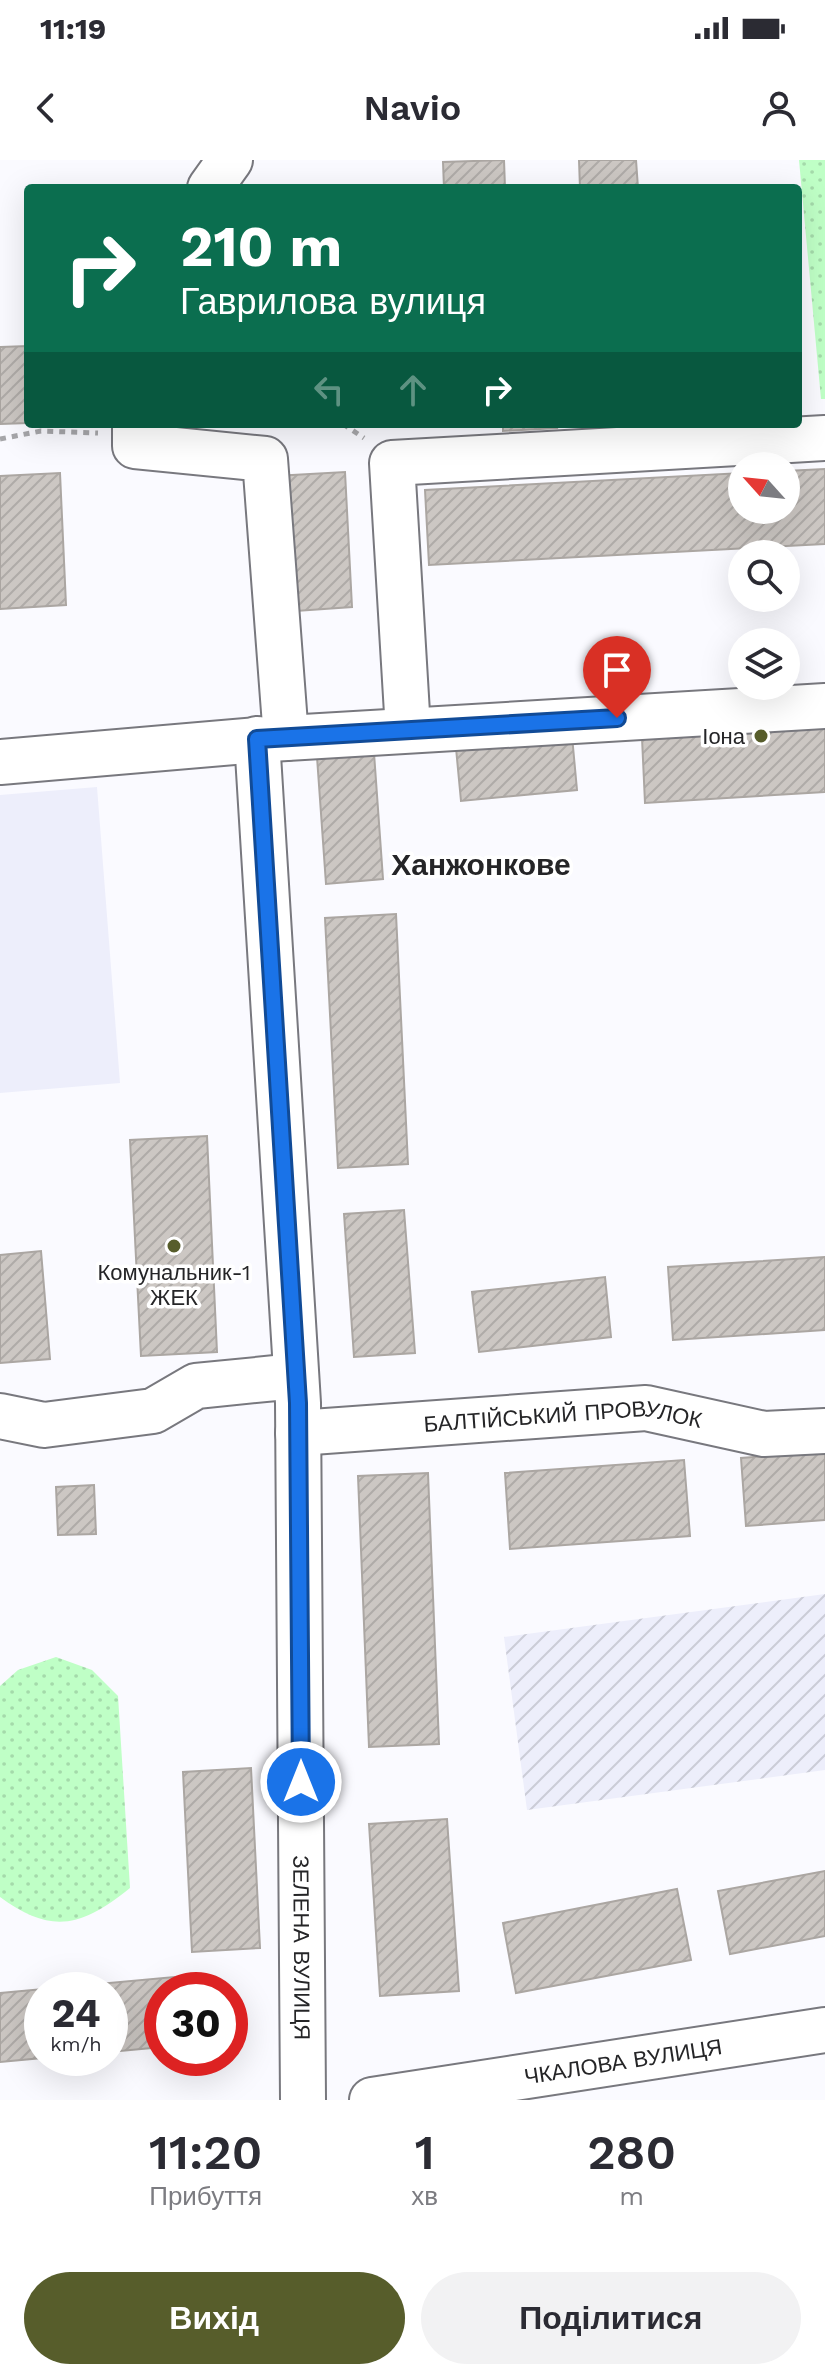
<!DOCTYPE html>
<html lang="uk">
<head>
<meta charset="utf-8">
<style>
  :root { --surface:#fff; --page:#f2f2f3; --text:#2b2b33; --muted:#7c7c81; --accent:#575d2b }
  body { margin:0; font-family:"Work Sans",sans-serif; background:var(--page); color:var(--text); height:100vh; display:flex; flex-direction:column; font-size:30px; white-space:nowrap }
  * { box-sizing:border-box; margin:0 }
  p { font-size:26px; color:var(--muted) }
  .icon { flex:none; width:44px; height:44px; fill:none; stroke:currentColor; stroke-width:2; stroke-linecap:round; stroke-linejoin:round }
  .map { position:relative; height:1940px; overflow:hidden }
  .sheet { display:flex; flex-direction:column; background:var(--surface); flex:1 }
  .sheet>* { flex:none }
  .hud { position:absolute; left:24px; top:24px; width:778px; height:244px; border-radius:8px; box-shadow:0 8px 32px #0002; background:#0b6e4f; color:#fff; overflow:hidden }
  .needle { width:52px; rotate:297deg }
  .tools { position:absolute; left:728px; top:292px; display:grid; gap:16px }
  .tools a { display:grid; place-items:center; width:72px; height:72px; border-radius:50%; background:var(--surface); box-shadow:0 8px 32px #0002; font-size:40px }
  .speed { position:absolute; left:24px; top:1812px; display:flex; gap:16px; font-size:40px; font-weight:700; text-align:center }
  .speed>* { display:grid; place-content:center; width:104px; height:104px; border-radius:50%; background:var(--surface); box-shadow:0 8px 32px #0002; line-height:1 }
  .speed small { font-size:20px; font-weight:400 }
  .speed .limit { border:12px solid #d22; background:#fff; color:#111 }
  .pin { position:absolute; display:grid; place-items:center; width:68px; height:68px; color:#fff; margin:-82px -34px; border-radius:50% 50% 50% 0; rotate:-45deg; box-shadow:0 0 8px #0007 }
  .pin .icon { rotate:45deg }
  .me { position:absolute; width:88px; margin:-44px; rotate:0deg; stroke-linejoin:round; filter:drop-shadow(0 0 6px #0008) }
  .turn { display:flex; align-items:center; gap:28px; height:168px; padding:0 24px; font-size:36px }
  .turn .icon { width:104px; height:104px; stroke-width:2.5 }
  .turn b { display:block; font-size:56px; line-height:68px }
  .lanes { display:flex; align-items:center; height:76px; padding:0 24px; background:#0003; justify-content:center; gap:40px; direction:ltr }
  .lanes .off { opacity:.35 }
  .eta { display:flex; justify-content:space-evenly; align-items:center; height:136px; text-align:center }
  .eta b { font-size:48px; font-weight:600; line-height:56px }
  .primary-button { display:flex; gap:16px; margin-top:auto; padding:16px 24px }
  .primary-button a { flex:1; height:92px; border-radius:48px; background:var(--accent); color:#fff; font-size:32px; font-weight:600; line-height:92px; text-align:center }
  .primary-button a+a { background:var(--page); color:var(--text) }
  .status { display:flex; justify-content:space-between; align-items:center; height:56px; padding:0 40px; background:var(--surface); direction:ltr }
  .status svg { height:22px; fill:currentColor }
  header { display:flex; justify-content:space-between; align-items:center; height:104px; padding:0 24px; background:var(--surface); font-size:36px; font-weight:600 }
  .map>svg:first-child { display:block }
</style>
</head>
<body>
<div class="status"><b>11:19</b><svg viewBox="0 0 49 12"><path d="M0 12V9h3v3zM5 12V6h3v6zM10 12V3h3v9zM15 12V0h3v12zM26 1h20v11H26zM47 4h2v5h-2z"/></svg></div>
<header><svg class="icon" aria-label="back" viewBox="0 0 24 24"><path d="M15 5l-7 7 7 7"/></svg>Navio<svg class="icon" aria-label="person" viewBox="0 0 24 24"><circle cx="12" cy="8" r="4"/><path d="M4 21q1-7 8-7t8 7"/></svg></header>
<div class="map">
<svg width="825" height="1940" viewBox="0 0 825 1940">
  <defs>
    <pattern id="industrial-furrows" width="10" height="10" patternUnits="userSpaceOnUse" patternTransform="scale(2)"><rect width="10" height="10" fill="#edeefb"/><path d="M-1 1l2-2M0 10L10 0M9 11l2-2" fill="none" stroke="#cbccd7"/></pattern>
    <pattern id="park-dots" width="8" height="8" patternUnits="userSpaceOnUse" patternTransform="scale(2)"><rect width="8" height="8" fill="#bfffc6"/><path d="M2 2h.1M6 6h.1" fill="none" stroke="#a4daaa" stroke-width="1.8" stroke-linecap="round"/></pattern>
    <pattern id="building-hatch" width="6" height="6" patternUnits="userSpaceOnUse" patternTransform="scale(2)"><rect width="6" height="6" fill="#ccc7c3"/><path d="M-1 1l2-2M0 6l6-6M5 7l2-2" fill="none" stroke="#afaba8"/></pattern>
  </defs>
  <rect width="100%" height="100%" fill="#fafaff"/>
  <path fill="#edeefb" d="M97,627L120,923L0,933V635Z"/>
  <path fill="url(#industrial-furrows)" d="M825,1434V1610L527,1650L504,1477Z"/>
  <g fill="url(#park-dots)">
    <path d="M799,0H825V239H821Z"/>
    <path d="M56,1497L92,1510L118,1536L130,1728C81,1767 52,1775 0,1737V1526L18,1510Z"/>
  </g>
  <g fill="url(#building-hatch)" stroke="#aba6a2" stroke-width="2">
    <path d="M504,0L505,28H444L443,2Z"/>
    <path d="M579,0H636L638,28H580Z"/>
    <path d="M28,186V263L0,264V187Z"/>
    <path d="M503,264H556L557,268L503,271Z"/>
    <path d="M825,309V384L429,405L425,330L742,313V350H786V311Z"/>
    <path d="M345,312L352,447L282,452L275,316Z"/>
    <path d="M60,313L66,445L0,449V316Z"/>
    <path d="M825,567V632L645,643L642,578Z"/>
    <path d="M572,576L577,630L461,641L456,588Z"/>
    <path d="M374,593L383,719L326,724L317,597Z"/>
    <path d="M396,754L408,1004L338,1008L325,758Z"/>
    <path d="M207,976L217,1192L141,1196L130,980Z"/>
    <path d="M404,1050L415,1193L354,1197L344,1054Z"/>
    <path d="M41,1091L50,1199L0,1203V1095Z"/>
    <path d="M825,1097V1170L673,1180L668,1107Z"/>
    <path d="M605,1117L611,1177L479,1192L472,1132Z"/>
    <path d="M825,1292V1360L746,1366L741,1298Z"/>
    <path d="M684,1300L690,1376L510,1389L505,1313Z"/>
    <path d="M428,1313L439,1584L369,1587L358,1316Z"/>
    <path d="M94,1325L96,1374L58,1375L56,1327Z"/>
    <path d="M251,1608L260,1788L192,1792L183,1612Z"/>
    <path d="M447,1659L459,1831L380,1836L369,1664Z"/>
    <path d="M825,1711V1776L730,1794L718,1731Z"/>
    <path d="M677,1729L691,1800L516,1833L503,1763Z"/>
    <path d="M174,1817L175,1830H162V1887L110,1892V1830H42V1898L0,1902V1833Z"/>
  </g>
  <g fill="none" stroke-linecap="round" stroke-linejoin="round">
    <defs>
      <g id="minor">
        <path d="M210,28L230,0"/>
        <path d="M135,264V286L265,299L286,578"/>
        <path d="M408,570L392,303L825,278"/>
        <path id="s1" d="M257,579L298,1243L303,1940"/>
        <path d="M0,602L270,579L825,546"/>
        <path d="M0,1256L44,1265L153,1251L196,1226L296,1216"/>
        <path id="s2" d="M298,1273L646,1248L764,1274L825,1271"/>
        <path id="s3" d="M372,1940L825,1870"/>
      </g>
    </defs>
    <use href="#minor" stroke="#78787e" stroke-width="48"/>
    <g stroke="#a7a7aa" stroke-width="5" stroke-dasharray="6 6" stroke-linecap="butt">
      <path d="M343,264L364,278"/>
      <path d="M0,279L41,271L98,273"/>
    </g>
    <use href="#minor" stroke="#fff" stroke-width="44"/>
  </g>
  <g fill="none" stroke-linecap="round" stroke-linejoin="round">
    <defs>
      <path id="route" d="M301,1622L298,1243L257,579L617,558"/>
    </defs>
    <use href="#route" stroke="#114b97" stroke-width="20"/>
    <use href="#route" stroke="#1a73e8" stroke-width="14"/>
  </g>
  <g fill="#575d2b" stroke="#fff" stroke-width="3">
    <circle cx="761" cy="576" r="8"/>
    <circle cx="174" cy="1086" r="8"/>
  </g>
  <g text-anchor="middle" stroke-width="7" stroke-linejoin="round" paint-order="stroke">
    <g font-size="22" fill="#252527" stroke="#fff" text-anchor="end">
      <text x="745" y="584">Іона</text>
      <text x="174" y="1120" text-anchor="middle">Комунальник-1<tspan x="174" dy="25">ЖЕК</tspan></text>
    </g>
    <g font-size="22" fill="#252527" stroke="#fff">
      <text dy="8" stroke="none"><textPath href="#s2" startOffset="266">БАЛТІЙСЬКИЙ ПРОВУЛОК</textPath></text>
      <text dy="8" stroke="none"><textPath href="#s1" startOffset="1210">ЗЕЛЕНА ВУЛИЦЯ</textPath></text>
      <text dy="8" stroke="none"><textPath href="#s3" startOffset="254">ЧКАЛОВА ВУЛИЦЯ</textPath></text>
    </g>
    <g font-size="30" font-weight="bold" fill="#252527" stroke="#fff">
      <text x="481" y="715">Ханжонкове</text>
    </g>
  </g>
</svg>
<div class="tools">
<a><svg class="needle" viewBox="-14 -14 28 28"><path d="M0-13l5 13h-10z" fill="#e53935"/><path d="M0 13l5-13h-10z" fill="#7c7c81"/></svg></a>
<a><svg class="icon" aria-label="search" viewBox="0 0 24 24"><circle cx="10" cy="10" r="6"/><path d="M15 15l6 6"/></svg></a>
<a><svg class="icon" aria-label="layers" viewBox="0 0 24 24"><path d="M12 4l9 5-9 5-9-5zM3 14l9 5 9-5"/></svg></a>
</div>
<div class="speed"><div>24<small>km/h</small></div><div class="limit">30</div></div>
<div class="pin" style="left:617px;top:558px;background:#d93025"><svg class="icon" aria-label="arrive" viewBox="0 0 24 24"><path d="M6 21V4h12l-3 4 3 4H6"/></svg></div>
<svg class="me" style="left:301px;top:1622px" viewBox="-20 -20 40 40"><circle r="17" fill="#1a73e8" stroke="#fff" stroke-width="3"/><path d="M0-11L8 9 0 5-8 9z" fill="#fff"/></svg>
<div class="hud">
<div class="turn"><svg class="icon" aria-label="right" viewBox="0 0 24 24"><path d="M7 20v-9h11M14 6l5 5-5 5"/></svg><div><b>210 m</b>Гаврилова вулиця</div></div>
<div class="lanes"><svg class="icon off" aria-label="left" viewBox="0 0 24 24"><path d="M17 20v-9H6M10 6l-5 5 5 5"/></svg><svg class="icon off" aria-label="ahead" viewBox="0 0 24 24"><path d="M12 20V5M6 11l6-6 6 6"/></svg><svg class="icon" aria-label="right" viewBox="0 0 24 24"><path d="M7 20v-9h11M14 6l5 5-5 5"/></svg></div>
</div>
</div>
<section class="sheet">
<div class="eta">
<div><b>11:20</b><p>Прибуття</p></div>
<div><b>1</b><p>хв</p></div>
<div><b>280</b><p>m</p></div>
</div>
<div class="primary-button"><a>Вихід</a><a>Поділитися</a></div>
</section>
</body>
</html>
